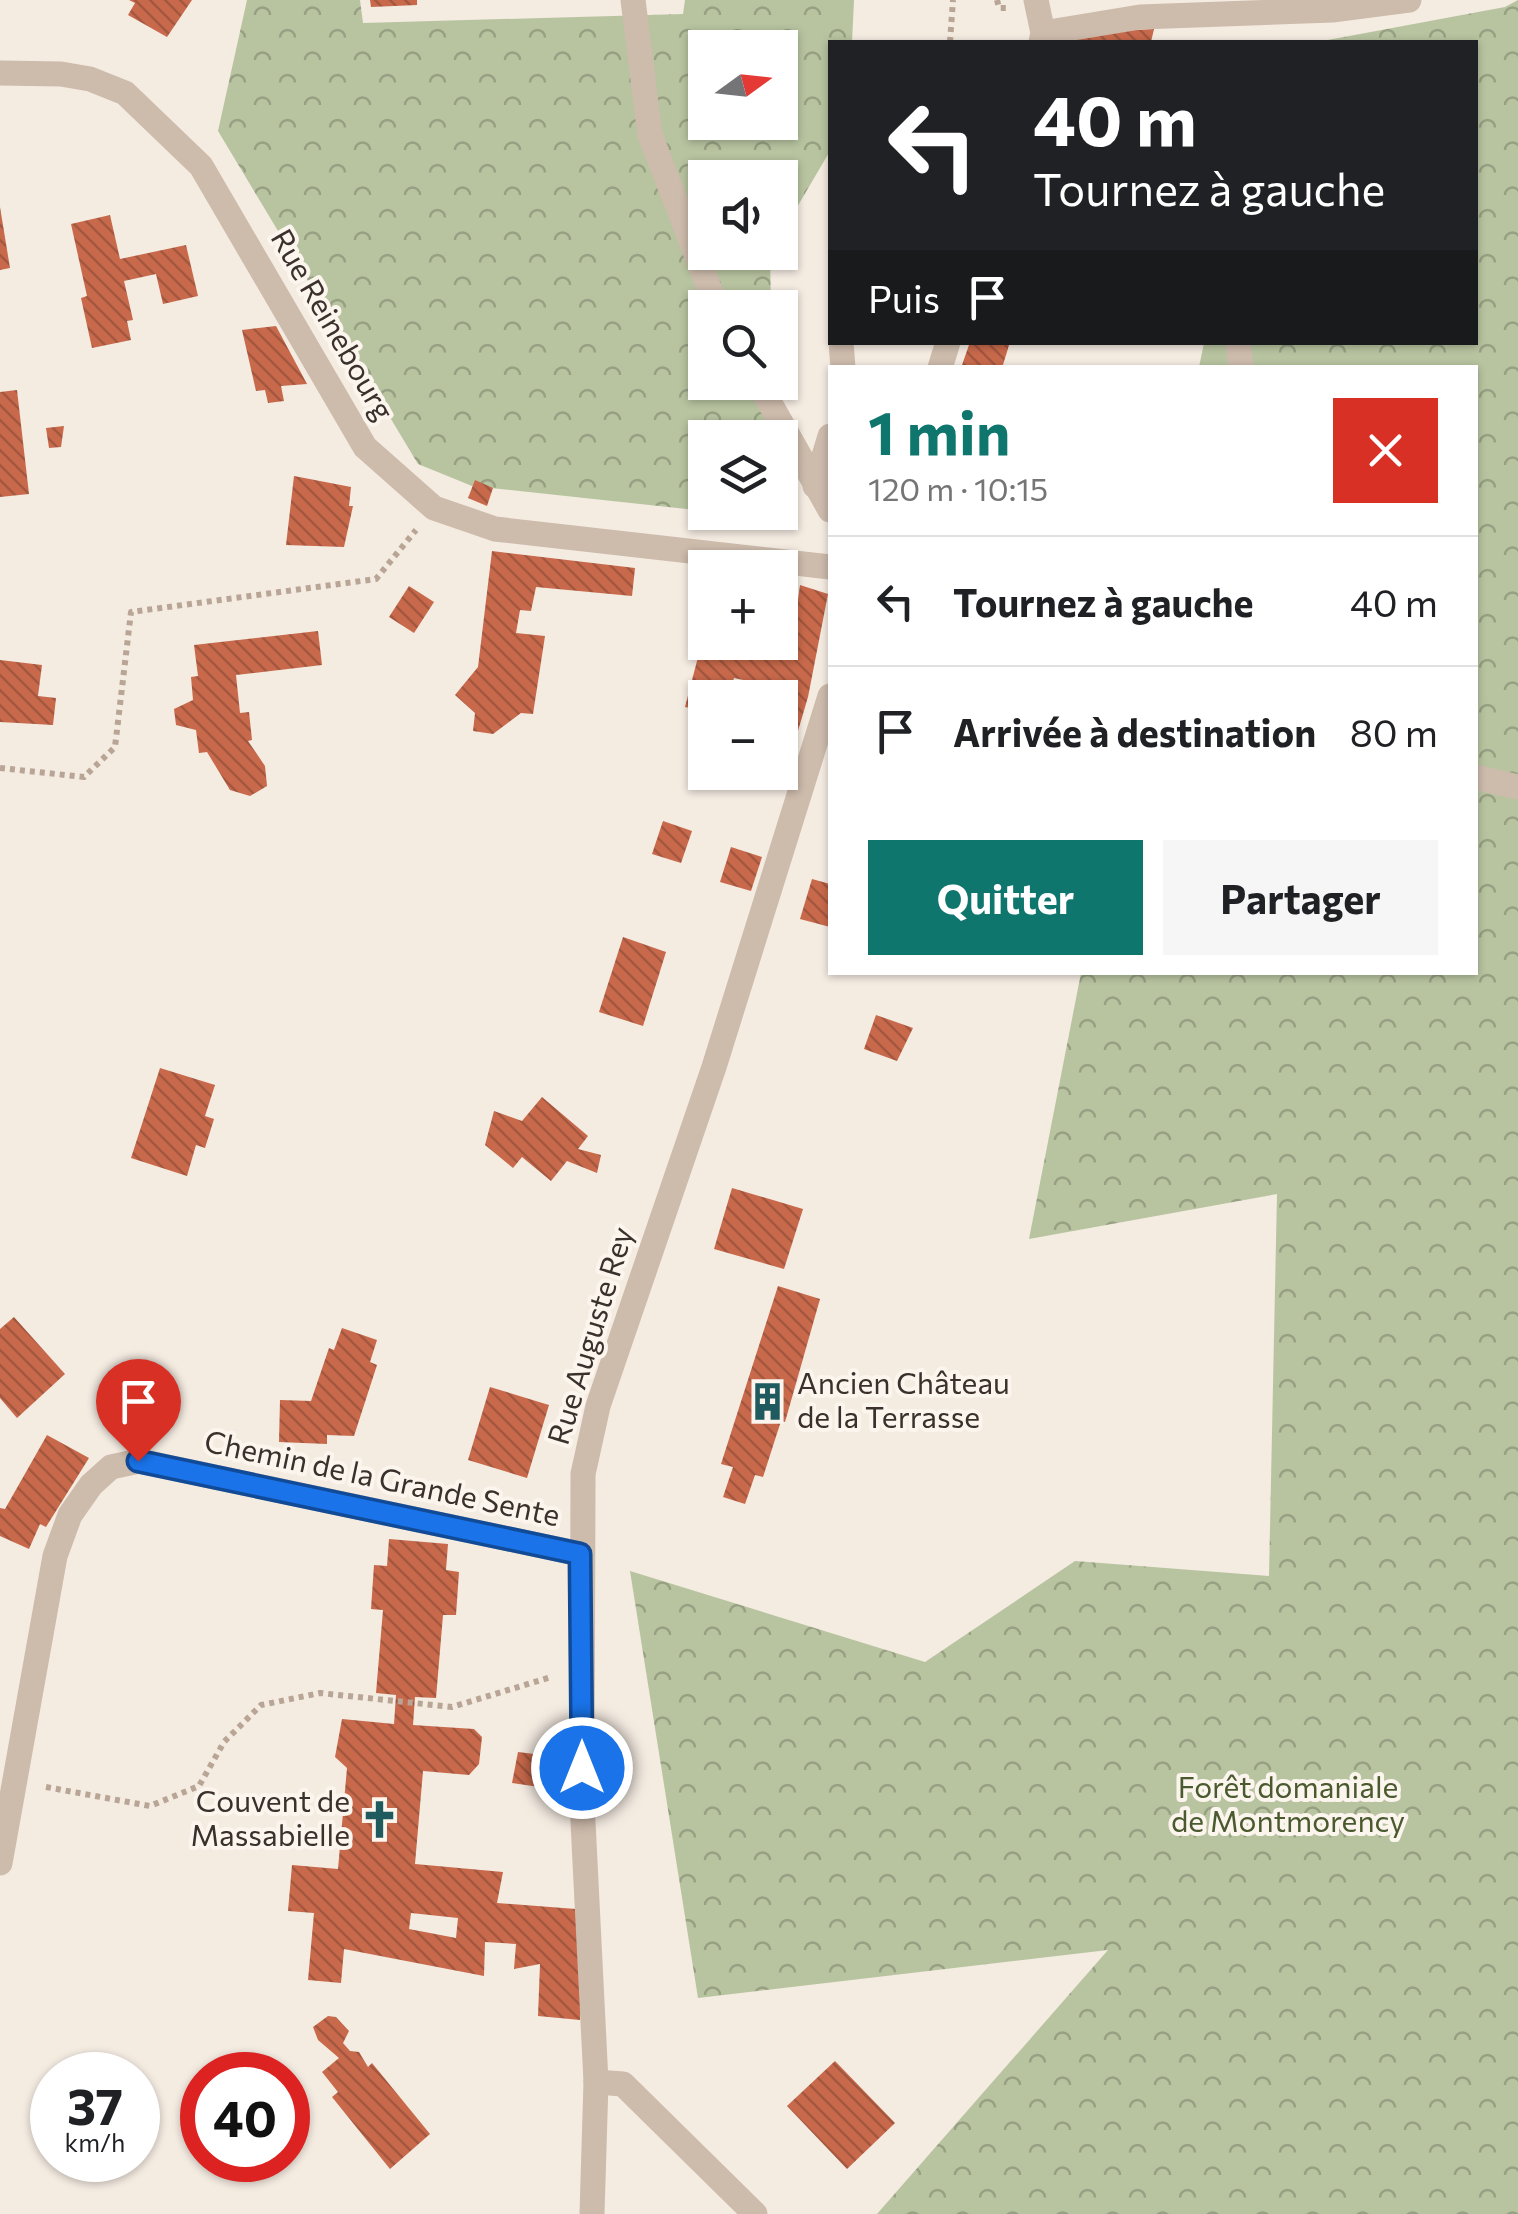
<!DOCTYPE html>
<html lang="fr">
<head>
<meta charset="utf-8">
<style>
  :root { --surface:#fff; --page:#f6f6f6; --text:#202124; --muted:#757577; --line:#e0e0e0; --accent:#0f766e }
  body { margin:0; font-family:Commissioner,sans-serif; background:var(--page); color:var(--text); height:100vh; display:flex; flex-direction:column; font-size:38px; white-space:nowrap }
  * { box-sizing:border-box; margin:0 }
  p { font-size:32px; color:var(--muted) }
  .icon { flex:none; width:55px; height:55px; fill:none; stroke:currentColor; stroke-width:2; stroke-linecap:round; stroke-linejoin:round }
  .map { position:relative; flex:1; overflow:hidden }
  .panel { position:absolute; left:828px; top:365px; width:650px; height:610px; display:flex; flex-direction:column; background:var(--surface); border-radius:0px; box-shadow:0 2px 8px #0004 }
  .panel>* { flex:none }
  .hud { position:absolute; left:828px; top:40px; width:650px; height:305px; border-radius:0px; box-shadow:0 2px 8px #0004; background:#202124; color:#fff; overflow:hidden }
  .needle { width:65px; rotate:75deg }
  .fabs { position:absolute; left:688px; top:30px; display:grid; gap:20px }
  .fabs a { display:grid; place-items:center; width:110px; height:110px; border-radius:0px; background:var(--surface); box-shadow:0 2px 8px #0004; font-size:50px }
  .speed { position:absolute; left:30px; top:2052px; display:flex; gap:20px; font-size:50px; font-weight:700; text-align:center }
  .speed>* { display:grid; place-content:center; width:130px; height:130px; border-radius:50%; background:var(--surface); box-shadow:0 2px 8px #0004; line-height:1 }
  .speed small { font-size:25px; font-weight:400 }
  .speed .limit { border:15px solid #d22; background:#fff; color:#111 }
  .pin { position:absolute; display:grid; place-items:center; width:85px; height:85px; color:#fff; margin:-102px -42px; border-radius:50% 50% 50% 0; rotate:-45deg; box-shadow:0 0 10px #0007 }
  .pin .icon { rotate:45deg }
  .me { position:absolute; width:110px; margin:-55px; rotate:0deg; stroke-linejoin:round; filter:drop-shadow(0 0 8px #0008) }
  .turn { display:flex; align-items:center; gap:35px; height:210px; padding:0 40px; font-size:45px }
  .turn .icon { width:130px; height:130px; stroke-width:2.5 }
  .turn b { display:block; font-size:70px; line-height:85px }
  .then { display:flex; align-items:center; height:95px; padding:0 40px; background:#0003; gap:20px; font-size:38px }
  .round { display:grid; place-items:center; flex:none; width:105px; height:105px; border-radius:0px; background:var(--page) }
  .head { display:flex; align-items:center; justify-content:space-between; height:170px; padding:0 40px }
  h1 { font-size:60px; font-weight:700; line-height:75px; color:var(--accent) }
  .button { display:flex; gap:20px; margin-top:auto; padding:20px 40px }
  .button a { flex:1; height:115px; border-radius:0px; background:var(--accent); color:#fff; font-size:40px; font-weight:700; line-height:115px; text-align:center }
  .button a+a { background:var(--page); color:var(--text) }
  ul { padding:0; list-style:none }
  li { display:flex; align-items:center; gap:30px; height:130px; padding:0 40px; border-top:2px solid var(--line) }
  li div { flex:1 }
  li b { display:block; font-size:38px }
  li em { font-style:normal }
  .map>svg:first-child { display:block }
</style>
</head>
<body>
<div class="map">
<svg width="1518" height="2214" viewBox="0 0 1518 2214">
  <defs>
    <pattern id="forest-crowns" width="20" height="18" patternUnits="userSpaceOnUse" patternTransform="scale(2.5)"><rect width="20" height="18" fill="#b8c4a0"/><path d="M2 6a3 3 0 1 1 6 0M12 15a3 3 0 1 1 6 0" fill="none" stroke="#97a083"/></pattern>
    <pattern id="building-back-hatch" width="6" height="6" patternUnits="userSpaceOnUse" patternTransform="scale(2.5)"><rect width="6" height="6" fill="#c8694b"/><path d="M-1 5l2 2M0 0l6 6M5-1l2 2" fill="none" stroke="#a4573f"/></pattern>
  </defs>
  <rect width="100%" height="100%" fill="#f4ebe1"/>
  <g fill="url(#forest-crowns)" fill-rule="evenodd">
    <path d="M247,0H360L363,23L683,14L685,0H854L852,42H830V151L780,236V178H705V252L770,253L771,307L705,308V382L777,383L787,520L718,513L780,512V438H705V511L472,486L418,464L218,131ZM705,48H780V122H705Z"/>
    <path d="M1518,0V2214H877L1108,1950L698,1998L630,1571L925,1662L1075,1561L1269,1576L1277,1194L1029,1239L1081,973L1475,972V368L1199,367L1204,343L1475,342V42H1317L1505,7Z"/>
  </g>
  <g fill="url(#building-back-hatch)" fill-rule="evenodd">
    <path d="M129,0H192L167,37L128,15L135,3Z"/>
    <path d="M370,0H417V5L371,7Z"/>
    <path d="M1154,29L1151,42H1072L1077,33Z"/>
    <path d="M0,207L10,268L0,270Z"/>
    <path d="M110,215L120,259L186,245L198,296L163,304L156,274L124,281L133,320L127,321L131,340L92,348L81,298L87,296L71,224Z"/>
    <path d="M276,326L307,384L281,386L284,401L268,403L265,390L256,391L242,330Z"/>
    <path d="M970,342H1010L1002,368H961Z"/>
    <path d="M17,390L29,494L0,497V392Z"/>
    <path d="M64,426L61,447L49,448L46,428Z"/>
    <path d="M294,476L351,487L349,506H353L344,547L286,545Z"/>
    <path d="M475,480L493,488L487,506L468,498Z"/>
    <path d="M492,551L635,568L632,596L536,587L531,611L520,610L516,633L545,636L533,714L521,713L493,734L473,731L475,713L455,695L478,667Z"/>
    <path d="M800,585L828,594L808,697L785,775L780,773V688L734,678L728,698H705V711L685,707L704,634L705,642H780L785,626L794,628Z"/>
    <path d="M409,586L434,602L414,633L389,617Z"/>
    <path d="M318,631L322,665L236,675L240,713L249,712L252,740L248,741L265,766L267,786L250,796L230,790L207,752L199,753L196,730L176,725L174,709L193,700L191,677L198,676L194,645Z"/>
    <path d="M0,660L42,665L38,696L56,698L53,725L0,722Z"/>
    <path d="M663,821L692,831L681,863L652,854Z"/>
    <path d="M731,847L762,857L751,891L720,882Z"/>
    <path d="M812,879L830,884V927L800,919Z"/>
    <path d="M623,937L666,952L643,1026L599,1012Z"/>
    <path d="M876,1015L913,1028L897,1061L864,1049Z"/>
    <path d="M160,1068L215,1085L205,1116L214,1119L205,1148L196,1145L187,1176L131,1158Z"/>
    <path d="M542,1097L588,1136L578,1149L601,1155L597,1173L567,1161L551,1181L522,1157L513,1168L485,1145L494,1111L522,1121Z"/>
    <path d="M732,1188L803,1209L784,1269L714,1249Z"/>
    <path d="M778,1286L820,1299L785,1422L781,1421L763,1477L755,1475L745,1504L723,1497L733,1467L721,1464Z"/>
    <path d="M14,1317L65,1374L17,1418L0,1398V1329Z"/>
    <path d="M342,1328L377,1340L370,1362L377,1365L354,1436L327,1435V1444L279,1442L280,1400L311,1401L329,1348L334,1350Z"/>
    <path d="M490,1387L549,1405L527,1478L468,1460Z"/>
    <path d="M47,1435L89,1458L46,1527L40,1524L29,1549L0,1536V1508L5,1509Z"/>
    <path d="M389,1539L448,1544L446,1570L459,1572L456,1615H443L436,1698L415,1697L413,1725L474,1729L482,1737L479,1764L469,1775L423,1771L415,1864L503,1872L497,1903L576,1909L584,1952L580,2020L538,2016L540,1964L514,1969L516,1944L485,1942L484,1976L344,1949L341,1983L308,1980L314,1913L288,1911L292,1865L338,1869L347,1768L335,1757L342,1719L394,1724L396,1695L376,1693L383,1610L371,1609L374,1565L387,1566ZM411,1913L458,1918L456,1938L409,1929Z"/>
    <path d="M518,1752L559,1757L560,1790L512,1783Z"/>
    <path d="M328,2016L336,2017L349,2031L343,2043L350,2051L359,2052L368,2067L372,2063L430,2134L390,2169L332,2097L338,2092L322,2072L339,2058L318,2040L313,2027Z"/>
    <path d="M835,2061L895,2123L847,2169L787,2106Z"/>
  </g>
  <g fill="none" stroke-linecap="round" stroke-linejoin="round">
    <g stroke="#b9a596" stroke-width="6" stroke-dasharray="5 5" stroke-linecap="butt">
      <path d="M997,0L999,8H1009"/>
      <path d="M950,42L953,0"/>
      <path d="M0,768L84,777L115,747L131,612L376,579L416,530"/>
      <path d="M46,1787L150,1806L199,1786L224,1742L261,1705L320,1693L452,1707L551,1677"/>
    </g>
    <g stroke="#cdbbac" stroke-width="25">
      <path d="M633,0L650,135L717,308"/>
      <path d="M1036,0L1043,33L1041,42"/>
      <path d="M1043,33L1140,17L1332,10L1409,0"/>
      <path d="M0,73L61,74L90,79L125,93L201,166L365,447L434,508L495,529L830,567"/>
      <path d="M841,342L843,368"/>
      <path d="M1238,342L1241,368"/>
      <path d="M940,368L948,342"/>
      <path d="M758,382L830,510"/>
      <path d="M815,486L830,436"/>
      <path d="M1475,777L1518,787"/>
      <path d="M0,1863L55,1556L70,1515L91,1485L111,1467L139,1461L580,1554"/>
      <path d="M596,2082L623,2084L755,2214"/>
      <path d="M592,2214L596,2082L582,1802L583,1474L598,1406L714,1067L830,696"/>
    </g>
  </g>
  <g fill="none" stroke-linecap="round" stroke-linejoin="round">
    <defs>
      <path id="route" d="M138,1461L580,1554L582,1768"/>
    </defs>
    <use href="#route" stroke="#114b97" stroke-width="25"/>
    <use href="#route" stroke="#1a73e8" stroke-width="18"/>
  </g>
  <defs>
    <symbol id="building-bare" viewBox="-9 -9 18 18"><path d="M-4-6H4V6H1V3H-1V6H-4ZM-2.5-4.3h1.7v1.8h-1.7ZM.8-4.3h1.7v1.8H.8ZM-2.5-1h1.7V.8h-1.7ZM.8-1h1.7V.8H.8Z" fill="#1f5a5e" stroke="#fbf5ee" stroke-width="2.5" paint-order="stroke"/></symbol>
    <symbol id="church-bare" viewBox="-9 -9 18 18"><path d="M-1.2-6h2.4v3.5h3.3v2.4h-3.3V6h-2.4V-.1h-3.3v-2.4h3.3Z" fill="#1f5a5e" stroke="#fbf5ee" stroke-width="2.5" paint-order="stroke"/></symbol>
  </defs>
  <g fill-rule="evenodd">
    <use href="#building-bare" x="740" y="1374" width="55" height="55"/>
    <use href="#church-bare" x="352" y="1792" width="55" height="55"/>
  </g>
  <g text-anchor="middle" stroke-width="8" stroke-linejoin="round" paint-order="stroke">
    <g font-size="30" fill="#3b302b" stroke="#fbf5ee">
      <text transform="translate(332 325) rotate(60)" y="10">Rue Reinebourg</text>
      <text transform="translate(591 1336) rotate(-73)" y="10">Rue Auguste Rey</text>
      <text transform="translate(382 1479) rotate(12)" y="10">Chemin de la Grande Sente</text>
    </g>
    <g font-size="30" fill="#3b302b" stroke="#fbf5ee" text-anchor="start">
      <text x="797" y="1394">Ancien Château<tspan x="797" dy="34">de la Terrasse</tspan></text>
      <text x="350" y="1812" text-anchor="end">Couvent de<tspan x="350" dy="34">Massabielle</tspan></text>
    </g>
    <g font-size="30" fill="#4a5a2e" stroke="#fbf5ee">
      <text x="1288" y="1798">Forêt domaniale<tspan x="1288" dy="34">de Montmorency</tspan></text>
    </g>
  </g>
</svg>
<div class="fabs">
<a><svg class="needle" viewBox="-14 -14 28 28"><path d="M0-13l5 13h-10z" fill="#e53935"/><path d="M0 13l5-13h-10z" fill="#757577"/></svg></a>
<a><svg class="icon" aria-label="sound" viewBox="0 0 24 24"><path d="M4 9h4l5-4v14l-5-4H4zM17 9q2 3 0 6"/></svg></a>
<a><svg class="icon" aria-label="search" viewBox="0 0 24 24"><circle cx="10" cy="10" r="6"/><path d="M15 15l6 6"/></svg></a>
<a><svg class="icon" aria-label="layers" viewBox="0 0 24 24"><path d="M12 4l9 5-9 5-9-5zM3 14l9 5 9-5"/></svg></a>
<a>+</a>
<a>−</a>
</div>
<div class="speed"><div>37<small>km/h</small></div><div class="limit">40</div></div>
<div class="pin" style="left:138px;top:1461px;background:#d93025"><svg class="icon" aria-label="arrive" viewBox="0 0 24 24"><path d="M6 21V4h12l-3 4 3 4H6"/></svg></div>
<svg class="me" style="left:582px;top:1768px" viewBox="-20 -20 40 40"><circle r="17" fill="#1a73e8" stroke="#fff" stroke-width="3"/><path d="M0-11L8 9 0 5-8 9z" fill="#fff"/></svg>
<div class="hud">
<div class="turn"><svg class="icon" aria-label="left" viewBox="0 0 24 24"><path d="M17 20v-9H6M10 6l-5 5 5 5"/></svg><div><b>40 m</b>Tournez à gauche</div></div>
<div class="then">Puis<svg class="icon" aria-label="arrive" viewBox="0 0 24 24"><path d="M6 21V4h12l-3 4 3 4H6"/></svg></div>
</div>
<section class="panel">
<div class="head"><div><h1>1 min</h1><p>120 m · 10:15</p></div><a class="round" style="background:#d93025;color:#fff"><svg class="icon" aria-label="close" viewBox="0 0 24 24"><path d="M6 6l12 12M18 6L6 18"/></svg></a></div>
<ul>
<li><svg class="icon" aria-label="left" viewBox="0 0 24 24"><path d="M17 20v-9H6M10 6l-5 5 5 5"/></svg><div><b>Tournez à gauche</b></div><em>40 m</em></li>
<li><svg class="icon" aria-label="arrive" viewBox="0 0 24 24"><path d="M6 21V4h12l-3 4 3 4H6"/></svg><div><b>Arrivée à destination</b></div><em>80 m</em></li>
</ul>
<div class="button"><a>Quitter</a><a>Partager</a></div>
</section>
</div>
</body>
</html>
